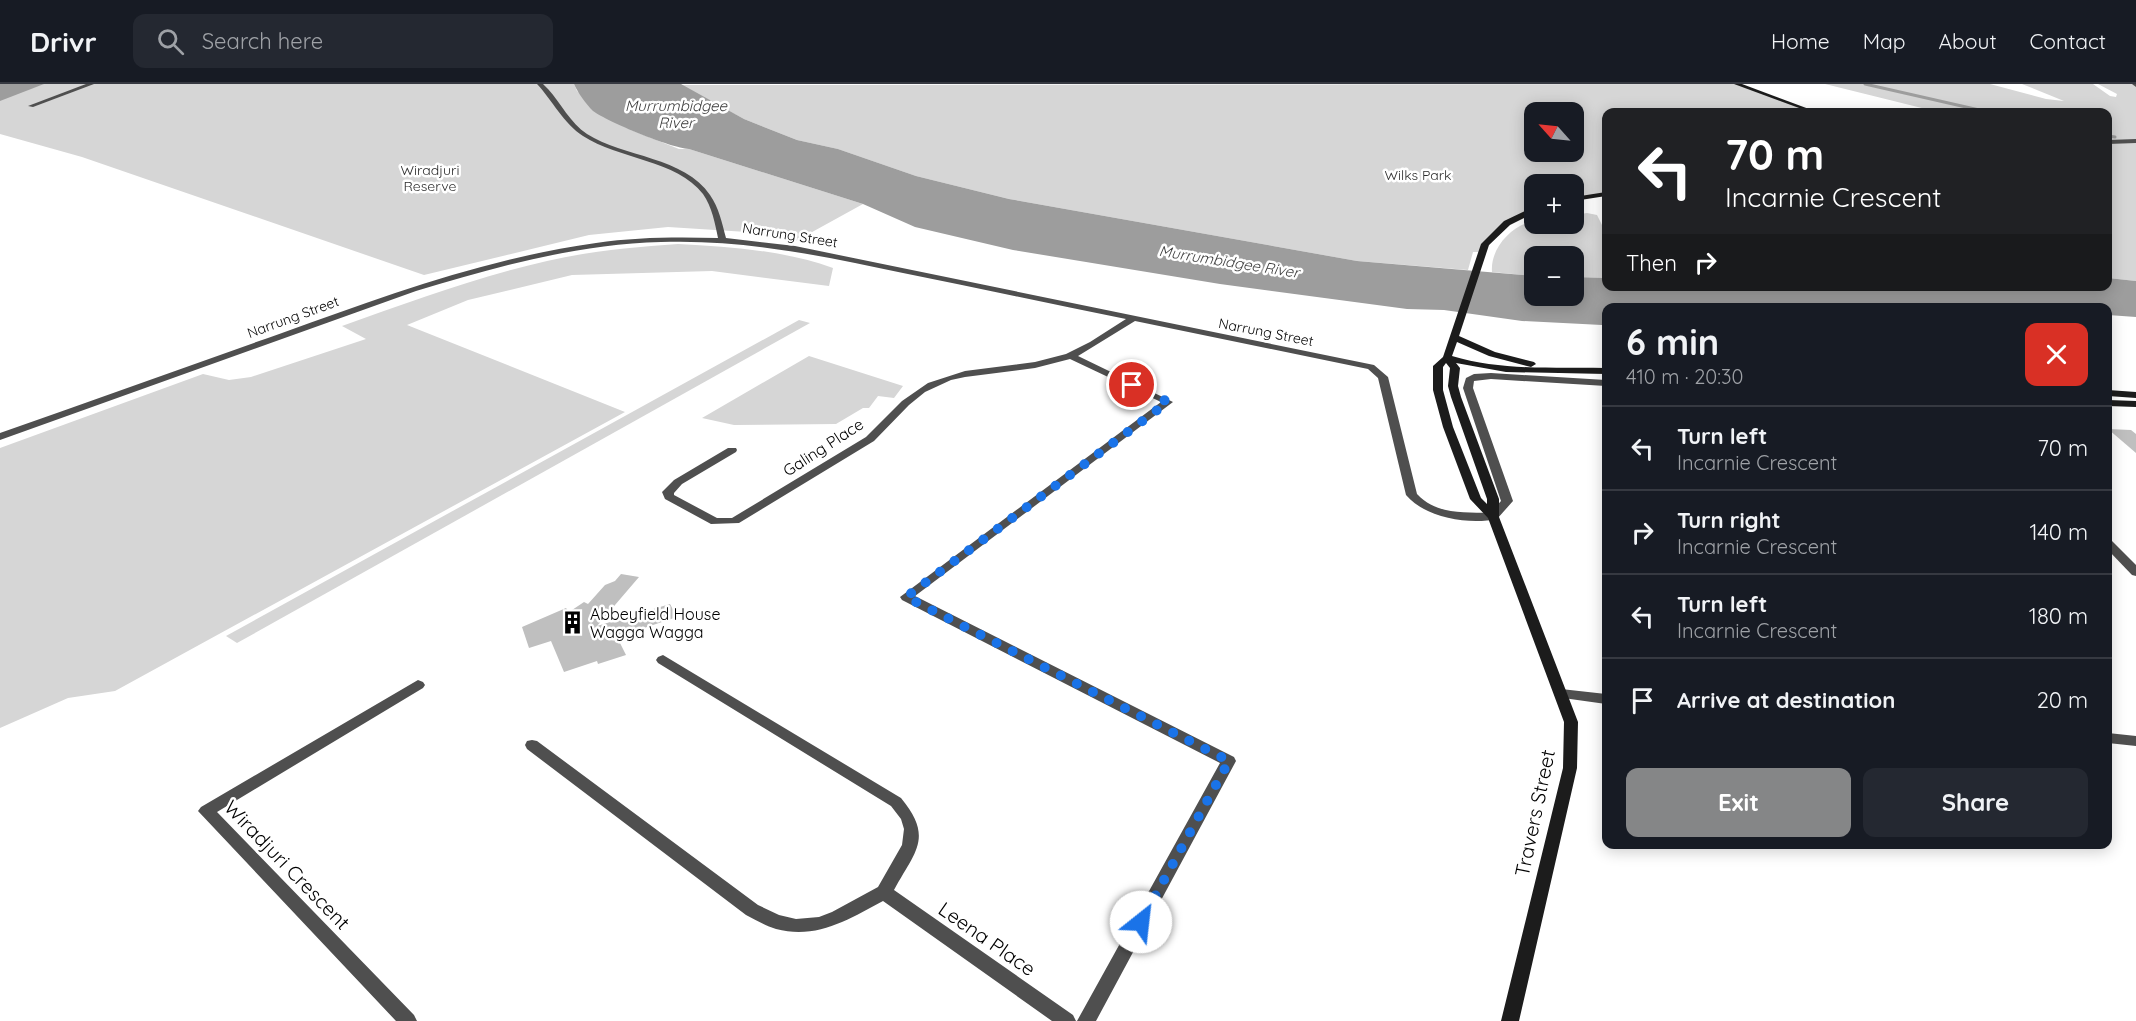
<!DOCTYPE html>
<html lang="en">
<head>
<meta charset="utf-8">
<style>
  :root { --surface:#171b24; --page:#242831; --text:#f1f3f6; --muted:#9ea1a6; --line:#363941; --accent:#858687 }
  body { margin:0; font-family:Quicksand,sans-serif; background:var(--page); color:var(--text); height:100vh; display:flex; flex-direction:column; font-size:22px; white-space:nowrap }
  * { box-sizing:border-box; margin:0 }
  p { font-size:20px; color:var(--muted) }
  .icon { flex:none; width:33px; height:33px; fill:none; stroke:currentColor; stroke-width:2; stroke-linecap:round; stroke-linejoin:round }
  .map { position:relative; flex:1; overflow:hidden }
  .sheet { position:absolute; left:1602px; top:219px; width:510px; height:546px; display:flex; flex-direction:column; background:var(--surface); border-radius:12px; box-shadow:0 3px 15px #0003 }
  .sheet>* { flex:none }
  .guide { position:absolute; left:1602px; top:24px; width:510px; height:183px; border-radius:12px; box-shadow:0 3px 15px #0003; background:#202124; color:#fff; overflow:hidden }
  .needle { width:39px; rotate:297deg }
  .fabs { position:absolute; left:1524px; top:18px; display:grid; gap:12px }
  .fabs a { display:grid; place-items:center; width:60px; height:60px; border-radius:12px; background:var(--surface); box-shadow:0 3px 15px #0003; font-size:30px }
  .pin { position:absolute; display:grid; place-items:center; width:51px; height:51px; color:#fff; margin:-26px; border:3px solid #fff; border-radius:50%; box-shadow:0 2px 6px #0007 }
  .me { position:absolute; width:66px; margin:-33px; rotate:29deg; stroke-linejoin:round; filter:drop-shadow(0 0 4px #0008) }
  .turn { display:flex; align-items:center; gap:21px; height:126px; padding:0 24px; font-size:27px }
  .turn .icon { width:78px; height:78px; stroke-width:2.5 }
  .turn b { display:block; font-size:42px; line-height:51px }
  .then { display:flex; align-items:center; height:57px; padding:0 24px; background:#0003; gap:12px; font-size:22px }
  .round { display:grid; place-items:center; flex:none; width:63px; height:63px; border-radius:12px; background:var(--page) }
  .overview { display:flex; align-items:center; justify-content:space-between; height:102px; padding:0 24px }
  h1 { font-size:36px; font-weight:700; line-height:45px }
  .button { display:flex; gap:12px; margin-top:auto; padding:12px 24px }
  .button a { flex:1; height:69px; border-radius:12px; background:var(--accent); color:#fff; font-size:24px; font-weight:700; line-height:69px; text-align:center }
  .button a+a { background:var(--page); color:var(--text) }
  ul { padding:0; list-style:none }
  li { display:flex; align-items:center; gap:18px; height:84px; padding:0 24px; border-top:2px solid var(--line) }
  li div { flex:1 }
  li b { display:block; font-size:22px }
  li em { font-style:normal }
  header { display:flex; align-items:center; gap:36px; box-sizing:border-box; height:84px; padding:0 30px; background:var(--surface); border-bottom:2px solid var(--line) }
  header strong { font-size:28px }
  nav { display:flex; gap:33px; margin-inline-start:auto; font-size:21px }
  .search { width:420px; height:54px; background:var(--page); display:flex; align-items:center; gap:15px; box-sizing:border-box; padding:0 21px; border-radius:12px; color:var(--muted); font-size:22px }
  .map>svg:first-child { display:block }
</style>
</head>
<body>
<header>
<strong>Drivr</strong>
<div class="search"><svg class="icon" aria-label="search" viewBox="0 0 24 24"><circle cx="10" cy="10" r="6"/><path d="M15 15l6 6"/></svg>Search here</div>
<nav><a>Home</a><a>Map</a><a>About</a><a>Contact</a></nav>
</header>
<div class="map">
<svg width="2136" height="937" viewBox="0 0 2136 937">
  <rect width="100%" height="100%" fill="#fff"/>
  <g fill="#d6d6d6" fill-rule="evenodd">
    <path d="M43,0H574L577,7L631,46L679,65H689L863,120L794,158L747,148L668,143L589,151L424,191L82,73L0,50V15Z"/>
    <path d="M1737,0L1814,28H1606V110L1574,115V100H1534V126L1516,134L1482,168H1473L1468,186L1357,177L1009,115L916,92L838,65L797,56L744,35L681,1ZM1534,28H1574V68H1534Z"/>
    <path d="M1825,0H1990L2046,15L2064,17L2022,0H2093L2110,12L2116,13L2117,10L2098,0H2136V197L2108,194V28H1938Z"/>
    <path d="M1587,129L1597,131L1606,149V194L1574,193V172H1534V192L1492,188C1490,164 1512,141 1534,137V140H1574V131Z"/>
    <path d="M678,160C731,163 783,166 833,184L829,202L712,187L572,191L468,216L407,241L625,328L115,607L68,614L0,644V364L203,290L229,296L251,293L366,255L342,242C410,218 477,193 547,177C590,167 634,163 678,160Z"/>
    <path d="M799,236L810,239L237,559L226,552Z"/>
    <path d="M809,272L903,302L894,314L878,312L869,324H863L836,340L734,341L702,334Z"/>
  </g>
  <g fill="#9d9d9d">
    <path d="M0,0H44L0,17Z"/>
    <path d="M574,0H681L744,35L797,56L838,65L916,92L1009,115L1357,177L1534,192V212H1574V193L1606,194V202H2108V194L2136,197V233L2108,231V224H1606V241H1602L1522,237L1444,226L1407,225L1220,200L1013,166L915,143L863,120L689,65C671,64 608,38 593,27C586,20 578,9 574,0Z"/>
  </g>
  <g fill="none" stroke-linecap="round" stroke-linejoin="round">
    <g stroke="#9d9d9d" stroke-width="3">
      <path d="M1865,0L1988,28"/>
      <path d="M2108,52L2115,53"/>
    </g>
  </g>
  <g fill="#bfbfbf">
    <path d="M2108,345L2131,346L2136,350V369Z"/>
    <path d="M621,490L639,493L597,542L670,520L677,533L617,553L626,571L598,580L597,577L564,588L551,557L529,564L522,543L566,524L569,528L584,518L588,520L605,501L615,497Z"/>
  </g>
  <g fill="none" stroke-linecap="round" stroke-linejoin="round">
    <g fill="#4f4f4f" fill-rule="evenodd">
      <path d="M86,0H94L33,23L28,22Z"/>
      <path d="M537,0H543L548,5C561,19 570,39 587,50C623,73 685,73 710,111C719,124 722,139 726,154L795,162L1374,281L1388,293L1417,410C1437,431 1463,428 1490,429L1501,417L1463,304L1466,294L1474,290L1491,289L1606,296V302L1491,295L1474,297L1473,304L1513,417L1497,435C1469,441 1425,434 1406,411L1378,294L1368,285L1135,237L1078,272L1173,318L915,512L1234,673L1236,677L1096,937H1077L1220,679L902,516L900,513L1161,318L1070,275L1035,284L965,293L951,296L925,308L909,321L874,357L739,439L711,440L665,415L662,408L674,396L728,364H736L737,366L736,368L682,400L674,409V411L717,434H732L866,353L902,317L928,299L965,287L1035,278L1066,270L1090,258L1126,235C1052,220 978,204 903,189C822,172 744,155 661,158C577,160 496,183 416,207L0,356V349C94,316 188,282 282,249C385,212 487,174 596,159C636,153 677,153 718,154C715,139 712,123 703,110C677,76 618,75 583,52C564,40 552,16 537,0Z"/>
      <path d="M2132,0H2136V3Z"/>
      <path d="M2136,55V59L2108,60V56Z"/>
      <path d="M2108,456L2112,457L2136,481V492L2132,491L2108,466Z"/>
      <path d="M663,571L901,714C934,754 915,767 894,806L1073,931L1076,937H1052L883,817C849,835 817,856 776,845C766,842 756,836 746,831L527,665L525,661L527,657L532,656L537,657L758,821L779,831L796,835L819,833L832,828L878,803L902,761L904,745L901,735L891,722L658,579L656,576L658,573Z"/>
      <path d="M418,596L423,598L425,601L423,604L217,728L414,931L417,937H396L198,727L201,723Z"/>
    </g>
    <g fill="#4f4f4f" fill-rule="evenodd">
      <path d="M1561,605L1606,610V620L1556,613L1554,610L1556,607Z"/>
      <path d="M2108,649L2136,652V662L2108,659Z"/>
    </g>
    <g fill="#1c1c1c" fill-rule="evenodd">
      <path d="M1734,0H1742L1817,28H1810Z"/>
      <path d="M1606,108V112L1574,117V113Z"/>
      <path d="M1531,124H1534V129L1510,141L1489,161L1459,252L1495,268L1534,278L1536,280L1531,283L1489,272L1457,258L1452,272C1502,287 1554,283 1606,284V290L1506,288L1456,279L1460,284L1458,302L1461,313L1499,415V433L1578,638L1577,684L1519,937H1501L1563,684L1564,638L1488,434L1470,415L1443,343L1433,306V282L1443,273L1481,160L1504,137ZM1446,279L1450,284L1448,302L1451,313L1487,415V420L1481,414L1453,343L1443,306V283Z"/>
      <path d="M2108,306L2136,308V314L2108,312Z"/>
      <path d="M2108,316L2136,317V323L2108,322Z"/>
    </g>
  </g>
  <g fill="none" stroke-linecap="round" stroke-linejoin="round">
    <path stroke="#1a73e8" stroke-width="10" stroke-dasharray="0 18" d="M1132,301L1168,318L906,513L1229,677L1141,838"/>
  </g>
  <defs>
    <symbol id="building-bare" viewBox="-9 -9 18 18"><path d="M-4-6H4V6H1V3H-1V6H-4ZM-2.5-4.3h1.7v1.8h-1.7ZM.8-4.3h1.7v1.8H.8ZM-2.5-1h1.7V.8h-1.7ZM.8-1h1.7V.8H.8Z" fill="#000" stroke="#fff" stroke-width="2.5" paint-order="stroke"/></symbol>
  </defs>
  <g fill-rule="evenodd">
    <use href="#building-bare" x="556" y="522" width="33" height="33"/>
  </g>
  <g text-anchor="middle" stroke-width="5" stroke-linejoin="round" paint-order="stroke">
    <g font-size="14" fill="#2d2d2d" stroke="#fff">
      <text x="430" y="91">Wiradjuri<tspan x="430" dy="16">Reserve</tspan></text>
      <text x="1418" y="96">Wilks Park</text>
    </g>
    <g font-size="14" fill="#000" stroke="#fff">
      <text transform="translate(790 151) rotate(9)" y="5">Narrung Street</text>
      <text transform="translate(293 233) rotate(-20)" y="5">Narrung Street</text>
      <text transform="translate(1266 248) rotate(11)" y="5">Narrung Street</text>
    </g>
    <g font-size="15" font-style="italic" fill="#3e3e3e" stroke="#fff">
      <text x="676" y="27">Murrumbidgee<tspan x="676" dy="17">River</tspan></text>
      <text transform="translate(1229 178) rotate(9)" y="5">Murrumbidgee River</text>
    </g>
    <g font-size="16" fill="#000" stroke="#fff">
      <text transform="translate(823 363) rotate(-33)" y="6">Galing Place</text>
    </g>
    <g font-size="16" fill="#000" stroke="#fff" text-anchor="start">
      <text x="590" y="536">Abbeyfield House<tspan x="590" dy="18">Wagga Wagga</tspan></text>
    </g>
    <g font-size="20" fill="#000" stroke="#fff">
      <text transform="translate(1535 729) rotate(-78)" y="7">Travers Street</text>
      <text transform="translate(287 781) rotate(46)" y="7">Wiradjuri Crescent</text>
      <text transform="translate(987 855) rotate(35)" y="7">Leena Place</text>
    </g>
  </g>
</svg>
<div class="fabs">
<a><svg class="needle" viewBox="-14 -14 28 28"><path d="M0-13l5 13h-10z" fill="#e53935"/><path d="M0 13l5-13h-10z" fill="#9ea1a6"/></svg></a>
<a>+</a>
<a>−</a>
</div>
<div class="pin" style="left:1132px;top:301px;background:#d93025"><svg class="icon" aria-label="arrive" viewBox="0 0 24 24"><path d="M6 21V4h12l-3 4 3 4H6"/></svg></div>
<svg class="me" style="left:1141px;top:838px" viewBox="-20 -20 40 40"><circle r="19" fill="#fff"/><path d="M0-13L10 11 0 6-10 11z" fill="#1a73e8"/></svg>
<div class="guide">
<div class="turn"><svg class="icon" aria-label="left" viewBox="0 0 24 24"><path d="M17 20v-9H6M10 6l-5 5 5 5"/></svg><div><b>70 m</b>Incarnie Crescent</div></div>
<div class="then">Then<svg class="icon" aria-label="right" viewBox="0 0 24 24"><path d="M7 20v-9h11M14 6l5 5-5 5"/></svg></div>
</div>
<section class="sheet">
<div class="overview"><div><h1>6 min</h1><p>410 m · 20:30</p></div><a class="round" style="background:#d93025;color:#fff"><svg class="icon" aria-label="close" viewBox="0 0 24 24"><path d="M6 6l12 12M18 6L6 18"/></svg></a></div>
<ul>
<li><svg class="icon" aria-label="left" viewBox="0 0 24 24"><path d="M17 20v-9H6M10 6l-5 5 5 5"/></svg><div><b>Turn left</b><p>Incarnie Crescent</p></div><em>70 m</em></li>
<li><svg class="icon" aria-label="right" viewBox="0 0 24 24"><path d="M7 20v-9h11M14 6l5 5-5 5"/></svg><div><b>Turn right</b><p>Incarnie Crescent</p></div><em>140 m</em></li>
<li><svg class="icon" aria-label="left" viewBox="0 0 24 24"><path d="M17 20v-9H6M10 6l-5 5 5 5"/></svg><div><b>Turn left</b><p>Incarnie Crescent</p></div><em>180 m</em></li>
<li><svg class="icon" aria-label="arrive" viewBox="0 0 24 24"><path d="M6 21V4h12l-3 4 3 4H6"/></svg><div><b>Arrive at destination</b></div><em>20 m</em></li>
</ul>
<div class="button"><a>Exit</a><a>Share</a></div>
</section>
</div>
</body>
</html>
